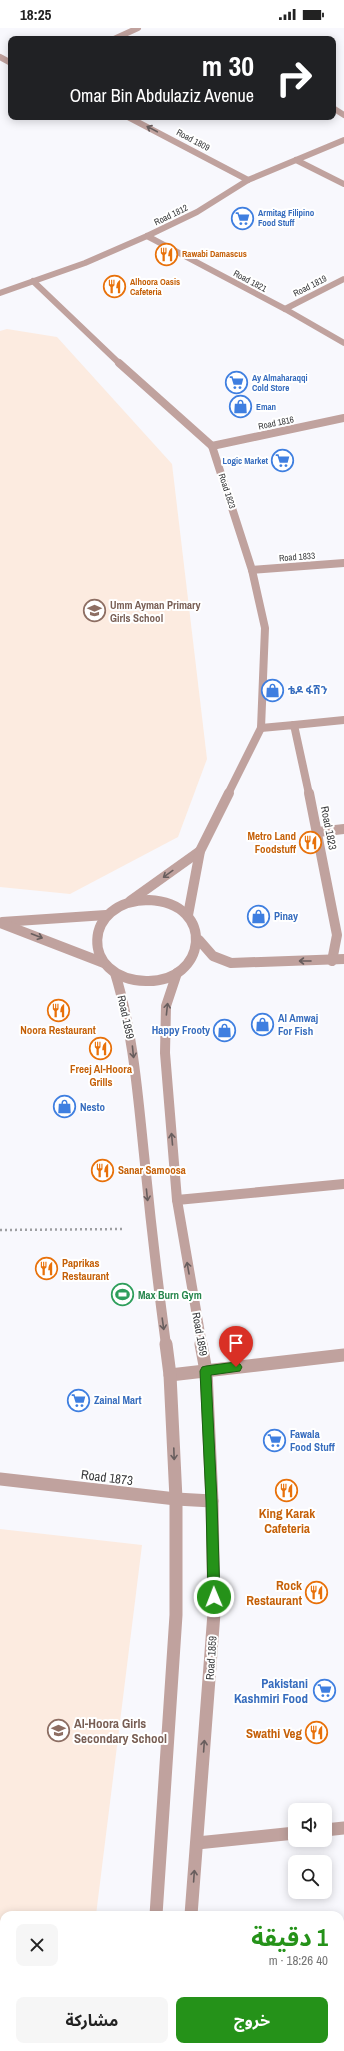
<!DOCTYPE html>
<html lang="ar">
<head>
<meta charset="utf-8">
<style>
  :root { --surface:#fff; --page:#f6f6f6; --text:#222; --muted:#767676; --accent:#259219 }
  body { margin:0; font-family:"Archivo Narrow","Noto Sans Arabic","Noto Sans Ethiopic",sans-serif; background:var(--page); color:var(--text); direction:rtl; height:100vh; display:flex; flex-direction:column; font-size:15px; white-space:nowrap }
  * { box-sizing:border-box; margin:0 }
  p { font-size:13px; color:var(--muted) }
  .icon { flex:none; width:22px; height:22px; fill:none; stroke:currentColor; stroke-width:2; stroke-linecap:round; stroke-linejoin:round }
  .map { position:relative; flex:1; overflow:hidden; direction:ltr }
  .panel { position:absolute; left:0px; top:1883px; width:344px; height:140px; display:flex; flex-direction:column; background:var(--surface); border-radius:12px 12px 0 0; box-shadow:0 2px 10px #0003; direction:rtl }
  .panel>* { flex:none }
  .banner { position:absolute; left:8px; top:8px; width:328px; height:84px; border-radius:8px; box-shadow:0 2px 10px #0003; direction:rtl; background:#202124; color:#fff; overflow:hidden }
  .controls { position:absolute; left:288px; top:1775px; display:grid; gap:8px }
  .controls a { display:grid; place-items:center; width:44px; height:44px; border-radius:8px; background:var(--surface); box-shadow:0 2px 10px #0003; font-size:20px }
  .pin { position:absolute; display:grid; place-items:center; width:34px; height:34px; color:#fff; margin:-41px -17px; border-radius:50% 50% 50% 0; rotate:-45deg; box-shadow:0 0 4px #0007 }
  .pin .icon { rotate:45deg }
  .me { position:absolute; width:44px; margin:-22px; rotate:359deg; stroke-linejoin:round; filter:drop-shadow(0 0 3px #0008) }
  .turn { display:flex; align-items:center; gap:14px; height:84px; padding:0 16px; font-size:18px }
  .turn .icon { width:52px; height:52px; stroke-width:2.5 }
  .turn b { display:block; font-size:28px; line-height:34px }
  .round { display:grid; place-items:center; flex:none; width:42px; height:42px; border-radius:8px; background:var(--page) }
  .summary { display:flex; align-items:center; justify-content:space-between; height:68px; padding:0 16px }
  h1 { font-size:24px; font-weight:700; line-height:30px; color:var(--accent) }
  .primary-button { display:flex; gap:8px; margin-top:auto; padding:8px 16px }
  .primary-button a { flex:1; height:46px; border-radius:8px; background:var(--accent); color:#fff; font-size:16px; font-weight:700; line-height:46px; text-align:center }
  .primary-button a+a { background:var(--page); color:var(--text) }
  .status { display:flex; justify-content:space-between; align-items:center; height:28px; padding:0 20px; background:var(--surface); direction:ltr }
  .status svg { height:11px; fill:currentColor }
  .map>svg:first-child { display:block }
</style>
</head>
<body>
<div class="status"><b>18:25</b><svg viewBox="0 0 49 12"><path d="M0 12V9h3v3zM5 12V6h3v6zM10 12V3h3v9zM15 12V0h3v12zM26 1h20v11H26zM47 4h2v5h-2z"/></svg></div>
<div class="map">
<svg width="344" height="2023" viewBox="0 0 344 2023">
  <rect width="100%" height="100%" fill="#f8f8fd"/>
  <g fill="#fcebe0">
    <path d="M7,301L57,309L172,436L207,731L178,809L70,866L0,859V303Z"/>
    <path d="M0,1501L142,1517L96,1887H4V2019H80L79,2023H0Z"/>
  </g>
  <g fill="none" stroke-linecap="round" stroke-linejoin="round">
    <path stroke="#9e9fa2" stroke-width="2.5" stroke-dasharray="2 3" stroke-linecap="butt" d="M0,1202L123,1201"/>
    <g stroke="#c0a29e" stroke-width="6">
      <path d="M114,11L138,0"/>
      <path d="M0,29L11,35"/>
      <path d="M333,80L344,87"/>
      <path d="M128,89L248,152"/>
      <path d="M296,132L344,156"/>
      <path d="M147,208L285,281L344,315"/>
      <path d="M33,253L120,336"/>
      <path d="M0,265L85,235L147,208L197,184L248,152L344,112"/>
      <path d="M285,281L344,251"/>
    </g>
    <g stroke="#c0a29e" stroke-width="8">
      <path d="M119,335L212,418L252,542L265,600L261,700L228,766"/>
      <path d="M212,418L344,390"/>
      <path d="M252,542L344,535"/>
      <path d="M294,697L344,692"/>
      <path d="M261,700L294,697L309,766"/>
    </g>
    <g stroke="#c0a29e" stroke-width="10">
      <path d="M309,765L337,907L332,933"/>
      <path d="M318,804L344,801"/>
      <path d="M149,872C217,875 207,955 146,953C79,951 82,872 149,872Z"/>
      <path d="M130,873L200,823"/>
      <path d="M188,887L200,823L229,765"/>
      <path d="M2,894L106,887"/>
      <path d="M0,895L104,935"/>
      <path d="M199,912L213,928L231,935L344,931"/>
      <path d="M115,945C134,1007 138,1071 145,1136C151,1197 158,1257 166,1317"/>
      <path d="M177,945L166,978L165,1025L177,1172L202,1317"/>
      <path d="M177,1172L344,1156"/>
    </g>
    <g stroke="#c0a29e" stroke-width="13">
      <path d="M170,1347L344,1327"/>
      <path d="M0,1451L176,1471L212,1473"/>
      <path d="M325,1802L344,1800"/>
      <path d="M197,1815L295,1805"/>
      <path d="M156,1887L176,1587V1471L170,1347L166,1316"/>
      <path d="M191,1887L214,1585L212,1473L206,1343L201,1316"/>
      <path d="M143,2019V2023"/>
      <path d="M181,2019V2023"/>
    </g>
  </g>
  <defs><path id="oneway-shaft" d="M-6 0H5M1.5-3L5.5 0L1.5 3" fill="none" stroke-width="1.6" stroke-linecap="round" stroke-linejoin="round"/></defs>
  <g stroke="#685e5e">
    <use href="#oneway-shaft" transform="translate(152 101) rotate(-152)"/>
    <use href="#oneway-shaft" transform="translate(168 846) rotate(144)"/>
    <use href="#oneway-shaft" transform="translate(37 908) rotate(21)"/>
    <use href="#oneway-shaft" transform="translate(305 933) rotate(180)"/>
    <use href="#oneway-shaft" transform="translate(167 981) rotate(-84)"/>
    <use href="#oneway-shaft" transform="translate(133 1024) rotate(84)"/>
    <use href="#oneway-shaft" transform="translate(172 1111) rotate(-95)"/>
    <use href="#oneway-shaft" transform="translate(147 1167) rotate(84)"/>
    <use href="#oneway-shaft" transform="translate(188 1240) rotate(-100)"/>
    <use href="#oneway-shaft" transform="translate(163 1296) rotate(82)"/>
    <use href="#oneway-shaft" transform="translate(174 1426) rotate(88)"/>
    <use href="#oneway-shaft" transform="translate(204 1718) rotate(-86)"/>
    <use href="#oneway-shaft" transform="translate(194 1848) rotate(-86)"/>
  </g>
  <path fill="#259219" stroke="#185f10" d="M236,1334L240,1336L242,1339L240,1343L211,1347L217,1473L220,1569L218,1573L214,1575L210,1573L208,1569L206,1473L200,1343L202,1339L206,1338Z"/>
  <defs>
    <symbol id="supermarket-ring" viewBox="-11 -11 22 22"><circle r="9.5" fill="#fff" stroke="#3f7fe0" stroke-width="1.5"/><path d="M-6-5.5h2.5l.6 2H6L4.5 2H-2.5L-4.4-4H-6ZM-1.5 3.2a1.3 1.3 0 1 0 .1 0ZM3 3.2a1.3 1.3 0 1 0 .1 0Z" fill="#3f7fe0"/></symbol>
    <symbol id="restaurant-ring" viewBox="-11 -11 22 22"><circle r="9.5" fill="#fff" stroke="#e8710a" stroke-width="1.5"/><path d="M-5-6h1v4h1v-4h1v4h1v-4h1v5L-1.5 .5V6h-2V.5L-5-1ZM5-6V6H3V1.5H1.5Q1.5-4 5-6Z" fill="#e8710a"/></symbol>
    <symbol id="shop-ring" viewBox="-11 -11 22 22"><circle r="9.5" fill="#fff" stroke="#3f7fe0" stroke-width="1.5"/><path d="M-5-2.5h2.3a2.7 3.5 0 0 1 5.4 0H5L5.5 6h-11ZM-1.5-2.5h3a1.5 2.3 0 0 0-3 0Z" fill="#3f7fe0"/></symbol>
    <symbol id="school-ring" viewBox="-11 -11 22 22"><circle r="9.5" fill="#fff" stroke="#8d6e63" stroke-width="1.5"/><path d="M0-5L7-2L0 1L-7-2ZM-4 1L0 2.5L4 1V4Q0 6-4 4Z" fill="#8d6e63"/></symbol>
    <symbol id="stadium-ring" viewBox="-11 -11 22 22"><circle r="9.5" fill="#fff" stroke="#2e9e5b" stroke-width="1.5"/><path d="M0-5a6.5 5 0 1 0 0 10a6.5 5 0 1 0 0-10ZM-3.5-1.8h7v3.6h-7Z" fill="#2e9e5b"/></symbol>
  </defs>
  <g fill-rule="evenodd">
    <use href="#supermarket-ring" x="230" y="178" width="25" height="25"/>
    <use href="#restaurant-ring" x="154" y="214" width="25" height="25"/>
    <use href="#restaurant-ring" x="102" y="246" width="25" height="25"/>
    <use href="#supermarket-ring" x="224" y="342" width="25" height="25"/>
    <use href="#shop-ring" x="228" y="366" width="25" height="25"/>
    <use href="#supermarket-ring" x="270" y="420" width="25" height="25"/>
    <use href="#school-ring" x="82" y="570" width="25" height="25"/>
    <use href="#shop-ring" x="260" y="650" width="25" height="25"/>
    <use href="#restaurant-ring" x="298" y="802" width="25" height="25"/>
    <use href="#shop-ring" x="246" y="876" width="25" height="25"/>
    <use href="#restaurant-ring" x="46" y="970" width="25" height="25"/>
    <use href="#shop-ring" x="250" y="984" width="25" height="25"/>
    <use href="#shop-ring" x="212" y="990" width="25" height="25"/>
    <use href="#restaurant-ring" x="88" y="1008" width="25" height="25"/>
    <use href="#shop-ring" x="52" y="1066" width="25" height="25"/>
    <use href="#restaurant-ring" x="90" y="1130" width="25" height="25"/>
    <use href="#restaurant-ring" x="34" y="1228" width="25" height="25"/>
    <use href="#stadium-ring" x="110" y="1254" width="25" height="25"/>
    <use href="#supermarket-ring" x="66" y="1360" width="25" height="25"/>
    <use href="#supermarket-ring" x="262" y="1400" width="25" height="25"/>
    <use href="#restaurant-ring" x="274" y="1450" width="25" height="25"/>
    <use href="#restaurant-ring" x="304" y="1552" width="25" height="25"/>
    <use href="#supermarket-ring" x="312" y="1650" width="25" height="25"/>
    <use href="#school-ring" x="46" y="1690" width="25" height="25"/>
    <use href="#restaurant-ring" x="304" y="1692" width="25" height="25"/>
  </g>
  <g text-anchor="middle" stroke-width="4" stroke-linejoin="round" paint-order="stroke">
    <g font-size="9" fill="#393a3c" stroke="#fff">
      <text transform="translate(193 112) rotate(28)" y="3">Road 1809</text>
      <text transform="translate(171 187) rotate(-26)" y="3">Road 1812</text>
      <text transform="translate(250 253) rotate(28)" y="3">Road 1821</text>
      <text transform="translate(310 258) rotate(-27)" y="3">Road 1819</text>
      <text transform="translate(276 395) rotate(-12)" y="3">Road 1816</text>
      <text transform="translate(227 463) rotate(72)" y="3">Road 1823</text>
      <text transform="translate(297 529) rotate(-4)" y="3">Road 1833</text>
    </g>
    <g font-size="9" font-weight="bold" fill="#366cbe" stroke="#fff" text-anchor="start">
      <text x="258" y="188">Armitag Filipino<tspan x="258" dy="10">Food Stuff</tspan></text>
      <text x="252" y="353">Ay Almaharaqqi<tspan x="252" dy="10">Cold Store</tspan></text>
      <text x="256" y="382">Eman</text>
      <text x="268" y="436" text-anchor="end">Logic Market</text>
    </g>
    <g font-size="9" font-weight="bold" fill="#c56008" stroke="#fff" text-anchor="start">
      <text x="182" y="229">Rawabi Damascus</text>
      <text x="130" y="257">Alhoora Oasis<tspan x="130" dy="10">Cafeteria</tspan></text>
    </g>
    <g font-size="11" font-weight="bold" fill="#785e54" stroke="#fff" text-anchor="start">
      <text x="110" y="581">Umm Ayman Primary<tspan x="110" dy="13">Girls School</tspan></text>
    </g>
    <g font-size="11" font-weight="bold" fill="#366cbe" stroke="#fff" text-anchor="start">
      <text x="288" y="666">ቴዶ ፋሽን</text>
      <text x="274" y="892">Pinay</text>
      <text x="278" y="994">Al Amwaj<tspan x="278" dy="13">For Fish</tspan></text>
      <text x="210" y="1006" text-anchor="end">Happy Frooty</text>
      <text x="80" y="1083">Nesto</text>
      <text x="94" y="1376">Zainal Mart</text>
      <text x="290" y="1410">Fawala<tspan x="290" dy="13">Food Stuff</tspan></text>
    </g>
    <g font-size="11" fill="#393a3c" stroke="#fff">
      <text transform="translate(329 800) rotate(79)" y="4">Road 1823</text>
      <text transform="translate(126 989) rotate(78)" y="4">Road 1859</text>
      <text transform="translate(200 1306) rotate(80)" y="4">Road 1859</text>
      <text transform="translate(211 1630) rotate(-86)" y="4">Road 1859</text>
    </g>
    <g font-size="11" font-weight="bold" fill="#c56008" stroke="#fff">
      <text x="296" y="812" text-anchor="end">Metro Land<tspan x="296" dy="13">Foodstuff</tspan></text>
      <text x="58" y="1006">Noora Restaurant</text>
      <text x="101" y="1045">Freej Al-Hoora<tspan x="101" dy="13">Grills</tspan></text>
      <text x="118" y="1146" text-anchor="start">Sanar Samoosa</text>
      <text x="62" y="1239" text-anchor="start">Paprikas<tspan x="62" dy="13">Restaurant</tspan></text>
    </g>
    <g font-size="11" font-weight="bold" fill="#27864d" stroke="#fff" text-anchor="start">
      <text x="138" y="1271">Max Burn Gym</text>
    </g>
    <g font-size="13" fill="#393a3c" stroke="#fff">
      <text transform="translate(107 1449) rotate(7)" y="5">Road 1873</text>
    </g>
    <g font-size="13" font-weight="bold" fill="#c56008" stroke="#fff" text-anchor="end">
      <text x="287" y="1490" text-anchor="middle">King Karak<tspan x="287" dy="15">Cafeteria</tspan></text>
      <text x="302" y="1562">Rock<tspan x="302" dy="15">Restaurant</tspan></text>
      <text x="302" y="1710">Swathi Veg</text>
    </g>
    <g font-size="13" font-weight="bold" fill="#366cbe" stroke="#fff" text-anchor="end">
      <text x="308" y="1660">Pakistani<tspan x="308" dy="15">Kashmiri Food</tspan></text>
    </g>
    <g font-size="13" font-weight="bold" fill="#785e54" stroke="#fff" text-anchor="start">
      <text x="74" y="1700">Al-Hoora Girls<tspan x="74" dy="15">Secondary School</tspan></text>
    </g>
  </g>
</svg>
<div class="controls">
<a><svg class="icon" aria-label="sound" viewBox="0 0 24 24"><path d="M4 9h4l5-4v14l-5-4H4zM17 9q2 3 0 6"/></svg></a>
<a><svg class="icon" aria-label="search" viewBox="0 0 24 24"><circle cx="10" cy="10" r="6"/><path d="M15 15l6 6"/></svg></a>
</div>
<div class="pin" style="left:236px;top:1339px;background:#d93025"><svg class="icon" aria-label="arrive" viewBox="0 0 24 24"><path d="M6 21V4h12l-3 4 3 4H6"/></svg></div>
<svg class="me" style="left:214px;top:1569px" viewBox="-20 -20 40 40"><circle r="17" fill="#259219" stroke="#fff" stroke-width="3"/><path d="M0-11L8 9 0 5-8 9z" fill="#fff"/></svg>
<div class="banner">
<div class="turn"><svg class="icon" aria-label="right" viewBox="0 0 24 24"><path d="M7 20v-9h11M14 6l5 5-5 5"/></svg><div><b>30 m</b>Omar Bin Abdulaziz Avenue</div></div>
</div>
<section class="panel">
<div class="summary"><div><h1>1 دقيقة</h1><p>40 m · 18:26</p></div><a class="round"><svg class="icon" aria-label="close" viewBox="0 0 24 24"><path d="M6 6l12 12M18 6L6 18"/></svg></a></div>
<div class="primary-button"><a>خروج</a><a>مشاركة</a></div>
</section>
</div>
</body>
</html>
